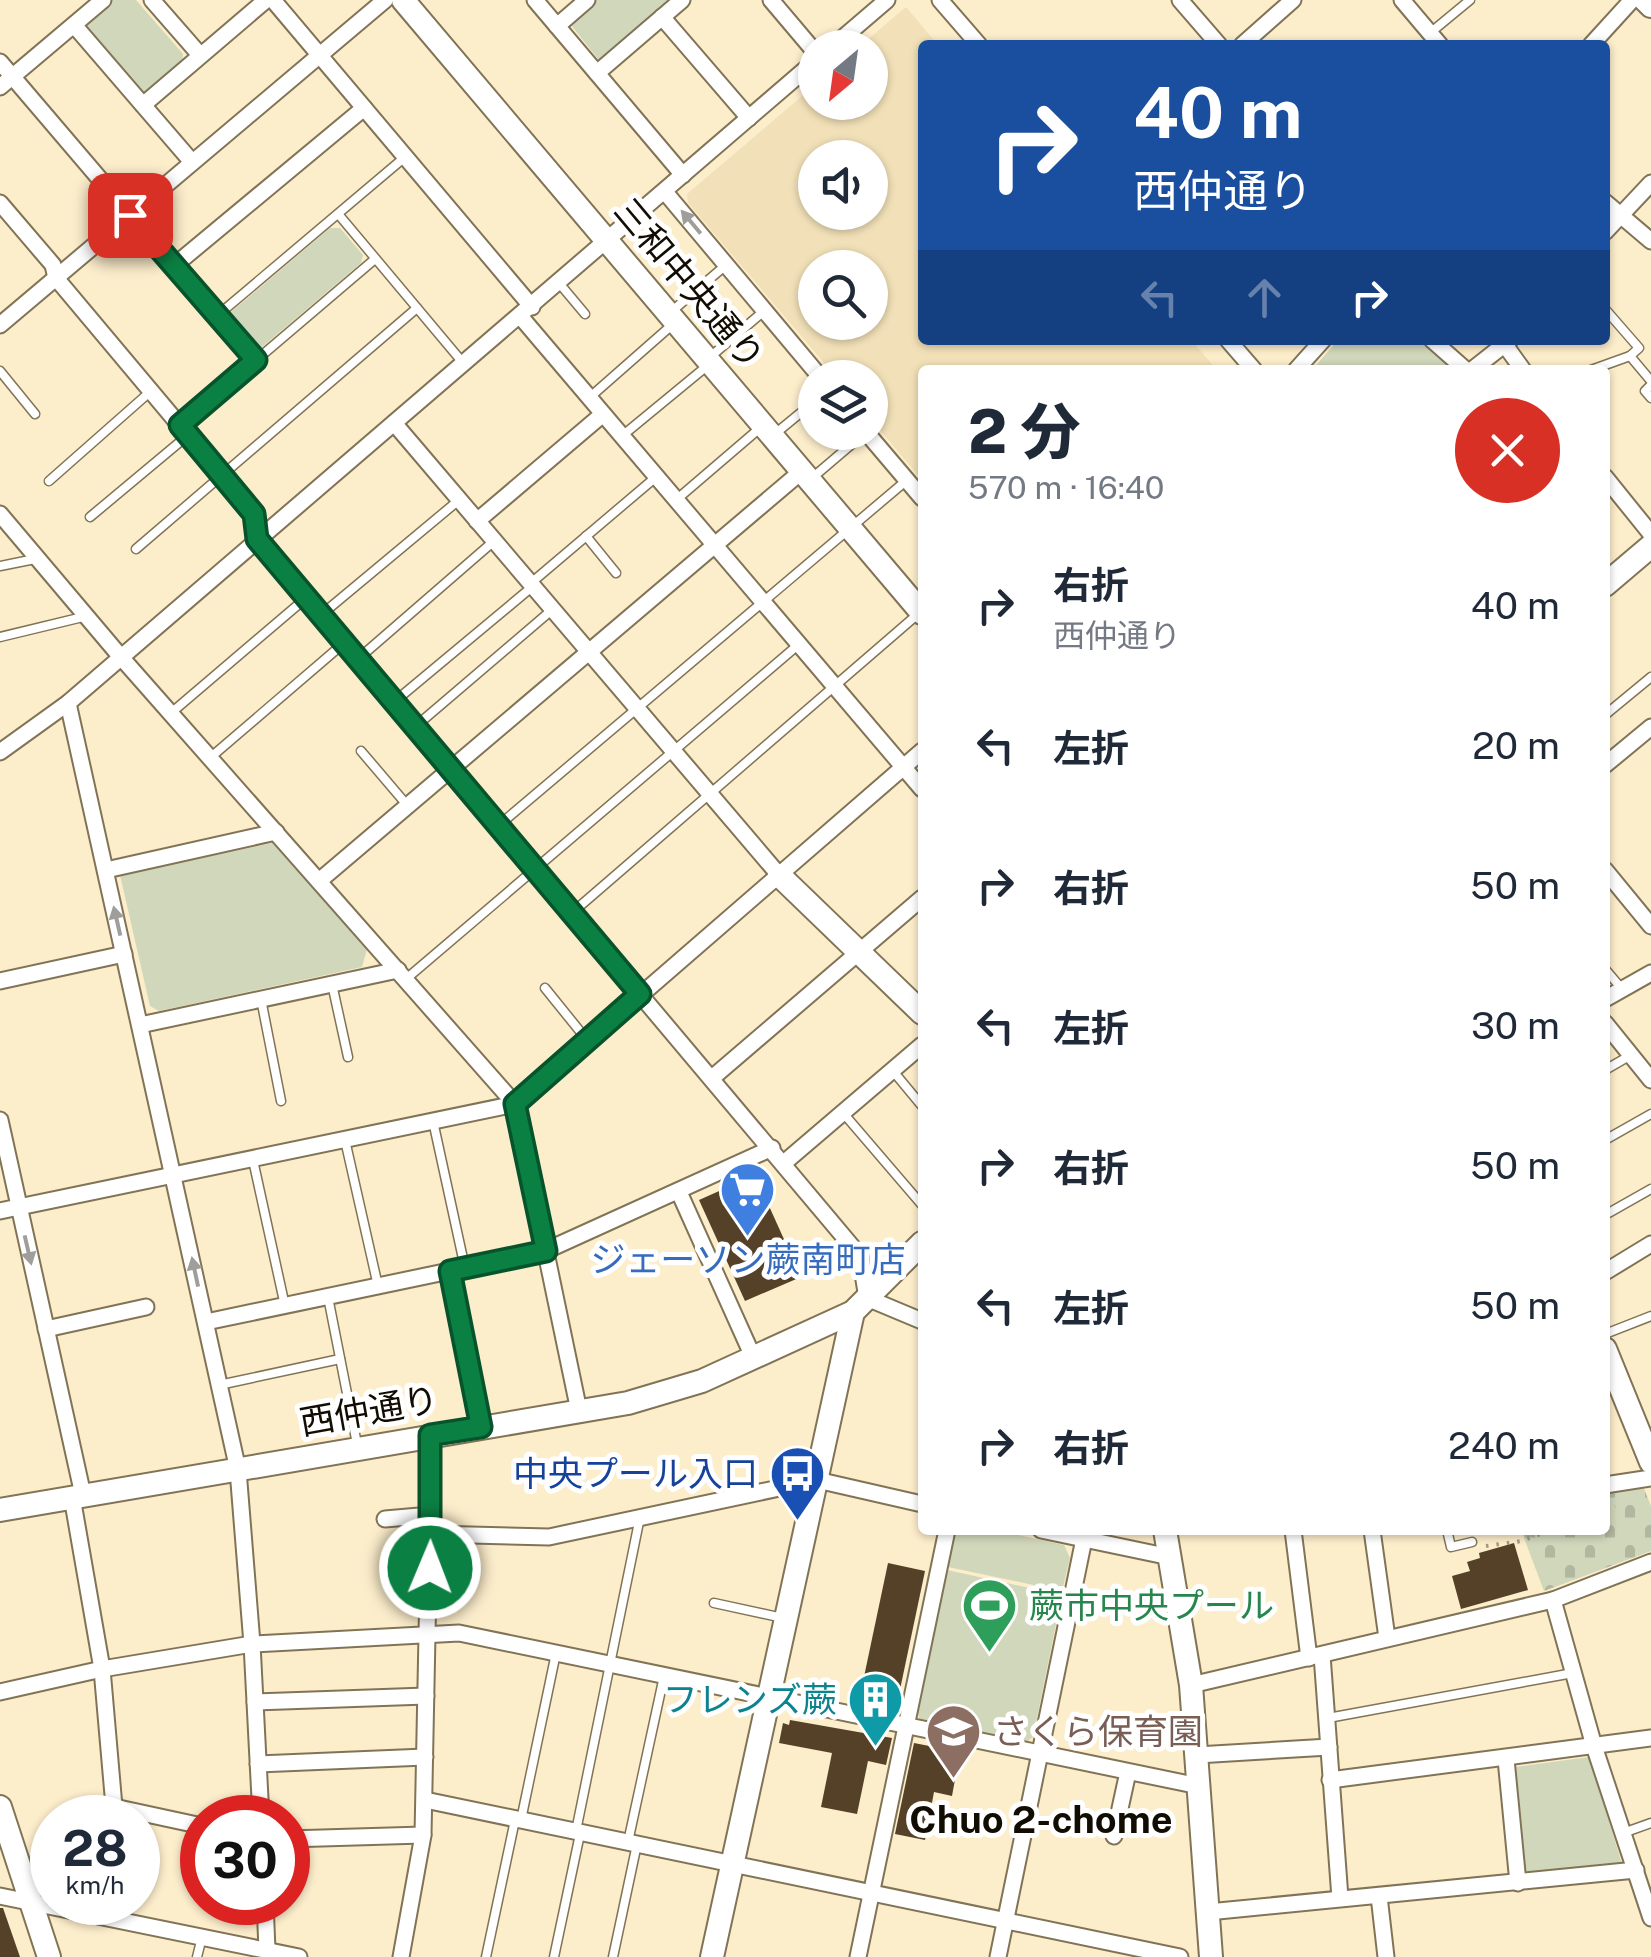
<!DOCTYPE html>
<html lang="ja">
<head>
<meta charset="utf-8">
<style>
  :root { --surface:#fff; --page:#f6f6f7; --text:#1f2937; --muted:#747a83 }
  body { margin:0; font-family:"Public Sans","Noto Sans JP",sans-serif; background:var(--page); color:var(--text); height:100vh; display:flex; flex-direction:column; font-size:38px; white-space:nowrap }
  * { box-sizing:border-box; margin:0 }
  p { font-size:32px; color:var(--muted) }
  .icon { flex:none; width:55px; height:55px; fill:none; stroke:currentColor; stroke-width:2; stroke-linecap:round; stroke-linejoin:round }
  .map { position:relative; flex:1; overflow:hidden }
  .side { position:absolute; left:918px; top:365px; width:692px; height:1170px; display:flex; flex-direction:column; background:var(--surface); border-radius:10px; box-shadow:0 2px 8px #0004 }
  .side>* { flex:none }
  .banner { position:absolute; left:918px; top:40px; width:692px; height:305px; border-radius:10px; box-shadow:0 2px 8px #0004; background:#1a4fa0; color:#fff; overflow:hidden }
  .needle { width:65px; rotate:209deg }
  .controls { position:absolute; left:798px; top:30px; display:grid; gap:20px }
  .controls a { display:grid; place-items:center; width:90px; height:90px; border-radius:50%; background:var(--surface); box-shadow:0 2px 8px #0004; font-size:50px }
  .speed { position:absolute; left:30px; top:1795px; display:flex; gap:20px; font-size:50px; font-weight:700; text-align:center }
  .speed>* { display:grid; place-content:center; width:130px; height:130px; border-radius:50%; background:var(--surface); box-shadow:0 2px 8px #0004; line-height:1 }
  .speed small { font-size:25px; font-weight:400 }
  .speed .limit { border:15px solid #d22; background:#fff; color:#111 }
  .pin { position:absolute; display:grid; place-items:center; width:85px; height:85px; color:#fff; margin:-42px; border-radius:20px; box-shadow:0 5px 15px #0006 }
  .me { position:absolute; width:110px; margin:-55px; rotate:1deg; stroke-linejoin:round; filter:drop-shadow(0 0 8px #0008) }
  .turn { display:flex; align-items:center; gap:35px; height:210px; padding:0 50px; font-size:45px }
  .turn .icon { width:130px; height:130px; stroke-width:2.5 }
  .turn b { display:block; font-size:70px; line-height:85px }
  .lanes { display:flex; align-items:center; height:95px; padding:0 50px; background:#0003; justify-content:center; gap:50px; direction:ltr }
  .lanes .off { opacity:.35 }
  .round { display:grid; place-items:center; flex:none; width:105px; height:105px; border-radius:52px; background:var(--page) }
  .head { display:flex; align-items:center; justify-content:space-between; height:170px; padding:0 50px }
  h1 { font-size:60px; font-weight:800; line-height:75px }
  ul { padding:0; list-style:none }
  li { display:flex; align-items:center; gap:30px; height:140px; padding:0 50px }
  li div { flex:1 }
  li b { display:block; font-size:38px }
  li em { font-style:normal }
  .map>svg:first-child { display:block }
</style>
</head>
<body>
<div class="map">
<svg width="1651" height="1957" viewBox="0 0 1651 1957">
  <defs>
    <pattern id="cemetery-stones" width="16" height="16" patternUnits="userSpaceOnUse" patternTransform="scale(2.5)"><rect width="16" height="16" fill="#d1d7bb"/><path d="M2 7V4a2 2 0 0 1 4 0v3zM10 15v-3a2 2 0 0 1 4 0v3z" fill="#b2b79f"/></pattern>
  </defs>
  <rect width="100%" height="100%" fill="#fcedcb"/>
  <path fill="#f2e1b8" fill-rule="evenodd" d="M906,7L938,45H922V340H1191L1217,370H922V480L870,418V378L836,377L688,203L687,194L815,85V102H870V48L859,47ZM815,158H870V212H815ZM815,268H870V322H815Z"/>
  <path fill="url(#cemetery-stones)" d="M1642,1484L1651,1506V1551L1544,1591L1521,1530H1605V1491Z"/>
  <g fill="#d1d7bb">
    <path d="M111,0H136L183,54L182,62L145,95L139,94L83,29L84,22Z"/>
    <path d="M596,0H674L605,59H598L571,25Z"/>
    <path d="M330,228H340L363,255L361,263L262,347H254L229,319L231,312Z"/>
    <path d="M1338,340H1423L1453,370H1312Z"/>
    <path d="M273,843L367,949L362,967L159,1011L150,1006L120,875Z"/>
    <path d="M955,1530H995L1064,1545L1070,1558L1062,1591L948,1567Z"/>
    <path d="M947,1570L1062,1595L1033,1737L1024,1744L920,1721L918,1714Z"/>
    <path d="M1589,1757L1622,1864L1526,1874L1515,1767Z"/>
  </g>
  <g fill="#544127">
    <path d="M755,1175L801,1277L745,1301L699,1200Z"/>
    <path d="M1514,1543L1528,1590L1461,1609L1452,1576L1470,1571L1467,1562L1480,1558L1479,1553Z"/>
    <path d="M888,1563L925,1571L898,1699L861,1691Z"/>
    <path d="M790,1720L892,1738L886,1765L868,1761L857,1814L821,1807L832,1753L779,1743L783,1723L789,1725Z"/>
    <path d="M914,1743L960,1752L952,1796L934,1792L925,1840L895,1834Z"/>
    <path d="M0,1908H3L20,1957H0Z"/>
  </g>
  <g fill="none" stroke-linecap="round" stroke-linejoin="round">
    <defs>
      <g id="lane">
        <path d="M1430,33L1470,0"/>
        <path d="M339,215L464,364"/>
        <path d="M559,283L585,314"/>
        <path d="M1605,309L1639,348L1630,356L1651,381"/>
        <path d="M672,311L726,265"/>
        <path d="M218,315L405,157"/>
        <path d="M710,357L764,311"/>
        <path d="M1591,370L1630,356"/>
        <path d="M0,371L35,414"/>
        <path d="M1651,385L1645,391L1651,398"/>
        <path d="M589,398L672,325"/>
        <path d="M181,424L375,259"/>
        <path d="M776,433L815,401"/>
        <path d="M622,436L707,366"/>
        <path d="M812,478L866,432"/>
        <path d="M49,481L151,391"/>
        <path d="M676,500L760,428"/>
        <path d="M90,517L187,436"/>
        <path d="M586,536L616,573"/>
        <path d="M136,549L417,308"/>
        <path d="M0,566L35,559"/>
        <path d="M531,583L656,477"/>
        <path d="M321,615L459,500"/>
        <path d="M0,637L87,616"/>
        <path d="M358,659L494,541"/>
        <path d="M394,702L532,587"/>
        <path d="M171,713L306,598"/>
        <path d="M1605,715L1651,677"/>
        <path d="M416,726L553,609"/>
        <path d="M361,751L407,805"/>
        <path d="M211,757L344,643"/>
        <path d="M498,826L907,480"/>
        <path d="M573,912L918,614"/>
        <path d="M1605,969L1622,989"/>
        <path d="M406,979L798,645"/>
        <path d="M332,984L348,1057"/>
        <path d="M545,988L587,1040"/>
        <path d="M261,999L281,1101"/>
        <path d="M1605,1070L1631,1055"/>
        <path d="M893,1071L922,1106"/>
        <path d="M844,1114L922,1205"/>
        <path d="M433,1121L465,1268"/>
        <path d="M345,1140L378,1286"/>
        <path d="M1605,1140L1651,1114"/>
        <path d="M253,1160L285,1306"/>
        <path d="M1605,1215L1651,1189"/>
        <path d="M450,1271L481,1424"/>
        <path d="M328,1297L357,1444"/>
        <path d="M1605,1334L1651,1316"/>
        <path d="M219,1385L340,1359"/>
        <path d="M1447,1530L1451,1547L1472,1542"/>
        <path d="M714,1603L783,1618"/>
        <path d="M1328,1718L1573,1673"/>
        <path d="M521,1820L556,1653"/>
        <path d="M576,1831L640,1517"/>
        <path d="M1623,1833L1651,1823"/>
        <path d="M628,1842L664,1676"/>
        <path d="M197,1957L202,1937"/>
        <path d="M486,1957L515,1820"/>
        <path d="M554,1957L580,1834"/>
        <path d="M613,1957L637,1844"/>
      </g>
      <g id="street">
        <path d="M152,0L200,55"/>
        <path d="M273,0L532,307"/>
        <path d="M535,0L683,175"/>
        <path d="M771,0L815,52"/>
        <path d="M940,0L979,45"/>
        <path d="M1180,0L1219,45"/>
        <path d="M1402,0L1440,45"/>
        <path d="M662,17L749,118"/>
        <path d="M74,25L192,162"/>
        <path d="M557,26L587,0"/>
        <path d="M1242,45L1293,0"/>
        <path d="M1591,45L1632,0"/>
        <path d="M831,48L887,0"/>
        <path d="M0,62L255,361"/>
        <path d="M597,73L682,0"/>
        <path d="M0,87L103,0"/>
        <path d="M143,105L266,0"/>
        <path d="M665,192L821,378"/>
        <path d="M1605,202L1651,241"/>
        <path d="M0,203L53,265L56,278L254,514L257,539L860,1256L867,1298L922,1321"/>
        <path d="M1605,232L1651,183"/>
        <path d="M175,265L364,108"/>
        <path d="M520,316L922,789"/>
        <path d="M0,325L385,0"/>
        <path d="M1228,340L1254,370"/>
        <path d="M1432,340L1466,370"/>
        <path d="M1505,345L1523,370"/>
        <path d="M1296,370L1323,340"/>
        <path d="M1472,370L1510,340"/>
        <path d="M394,423L779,875"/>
        <path d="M866,432L922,498"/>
        <path d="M1605,477L1651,534"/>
        <path d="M0,514L120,656L515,1104L579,1411"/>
        <path d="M477,521L603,414"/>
        <path d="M68,703L238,1470L252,1644L261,1818"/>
        <path d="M0,752L68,703L815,61"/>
        <path d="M1605,765L1651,727"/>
        <path d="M106,870L276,832"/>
        <path d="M1605,870L1651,926"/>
        <path d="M319,881L802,471"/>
        <path d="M0,981L124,954"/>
        <path d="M1605,999L1651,973"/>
        <path d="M1605,1023L1651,1080"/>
        <path d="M140,1025L398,970"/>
        <path d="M712,1078L922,898"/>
        <path d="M0,1120L83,1495"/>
        <path d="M785,1162L922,1045"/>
        <path d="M679,1192L754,1359"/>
        <path d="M0,1211L515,1104L922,751"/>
        <path d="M1605,1272L1651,1244"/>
        <path d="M206,1322L545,1251L772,1148"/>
        <path d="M46,1329L146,1307"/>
        <path d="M1605,1485L1651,1478"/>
        <path d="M72,1497L102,1669L115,1818"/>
        <path d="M385,1519L431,1515"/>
        <path d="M1041,1530L1170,1557"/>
        <path d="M1293,1530L1309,1658"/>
        <path d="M1372,1530L1387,1638"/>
        <path d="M431,1534L549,1537L817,1480L922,1504"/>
        <path d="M1553,1600L1594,1746L1651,1918"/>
        <path d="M1322,1655L1340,1898"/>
        <path d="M1191,1685L1553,1600L1651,1562"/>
        <path d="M0,1692L102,1669L252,1644L459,1633L1199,1786"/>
        <path d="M255,1702L426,1696"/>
        <path d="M1197,1755L1329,1747"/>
        <path d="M1506,1759L1518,1883"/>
        <path d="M258,1764L425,1757"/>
        <path d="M1330,1780L1651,1738"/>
        <path d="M425,1800L1180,1957"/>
        <path d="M114,1807L202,1826"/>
        <path d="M1114,1836L1128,1772"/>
        <path d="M288,1839L423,1835"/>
        <path d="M0,1896L299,1957"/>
        <path d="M1379,1896L1386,1957"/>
        <path d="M265,1902L267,1950"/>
        <path d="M1208,1912L1636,1870"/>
        <path d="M401,1957L423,1835L431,1435"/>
        <path d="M858,1957L947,1530"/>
        <path d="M998,1957L1084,1539"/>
      </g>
      <g id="secondary">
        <path d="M403,0L922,613"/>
        <path d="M1645,0L1651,6"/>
        <path d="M1605,585L1651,546"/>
        <path d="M779,875L922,1013"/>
        <path d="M1605,1349L1651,1462"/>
        <path d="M0,1510L628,1403L702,1381L853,1312L922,1243"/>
        <path d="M1165,1530L1191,1685L1211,1957"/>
        <path d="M0,1807L49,1957"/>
        <path d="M712,1957L853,1312"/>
      </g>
    </defs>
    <use href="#lane" stroke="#817456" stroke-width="11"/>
    <use href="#street" stroke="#817456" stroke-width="19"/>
    <use href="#secondary" stroke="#817456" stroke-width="26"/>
    <g stroke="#a59a81" stroke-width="4" stroke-dasharray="2.5 8" stroke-linecap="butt">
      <path d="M1605,1510L1615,1506"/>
      <path d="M1486,1546L1522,1541L1551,1530"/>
    </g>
    <use href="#lane" stroke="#fff" stroke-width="8"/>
    <use href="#street" stroke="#fff" stroke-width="15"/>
    <use href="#secondary" stroke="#fff" stroke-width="22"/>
  </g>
  <defs><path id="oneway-solid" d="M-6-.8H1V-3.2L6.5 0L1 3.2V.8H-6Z" transform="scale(2.5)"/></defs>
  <g fill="#a09e9a">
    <use href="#oneway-solid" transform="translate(691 222) rotate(-130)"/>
    <use href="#oneway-solid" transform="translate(117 921) rotate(-103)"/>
    <use href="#oneway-solid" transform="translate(28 1250) rotate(77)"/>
    <use href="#oneway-solid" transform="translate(195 1272) rotate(-102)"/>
  </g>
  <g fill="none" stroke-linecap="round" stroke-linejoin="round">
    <defs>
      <path id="route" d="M130,215L256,360L180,425L254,514L257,539L640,994L515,1104L546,1251L450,1271L481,1427L430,1435V1568"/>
    </defs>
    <use href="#route" stroke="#07532c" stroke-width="25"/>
    <use href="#route" stroke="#0b8043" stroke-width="18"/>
  </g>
  <defs>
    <symbol id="supermarket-pin" viewBox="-11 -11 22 30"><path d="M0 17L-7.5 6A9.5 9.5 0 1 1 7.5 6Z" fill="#3f7fe0" stroke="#fff"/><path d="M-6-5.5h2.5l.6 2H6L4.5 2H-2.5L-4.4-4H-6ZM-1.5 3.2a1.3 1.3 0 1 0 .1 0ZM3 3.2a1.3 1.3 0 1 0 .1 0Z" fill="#fff"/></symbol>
    <symbol id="bus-pin" viewBox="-11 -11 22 30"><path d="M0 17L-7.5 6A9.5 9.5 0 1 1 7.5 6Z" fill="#1a4fb4" stroke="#fff"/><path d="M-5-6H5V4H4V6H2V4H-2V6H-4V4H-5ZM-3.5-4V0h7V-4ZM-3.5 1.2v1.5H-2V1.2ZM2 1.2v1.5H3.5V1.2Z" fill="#fff"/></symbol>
    <symbol id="stadium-pin" viewBox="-11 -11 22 30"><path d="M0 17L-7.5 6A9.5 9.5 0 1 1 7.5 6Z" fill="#2e9e5b" stroke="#fff"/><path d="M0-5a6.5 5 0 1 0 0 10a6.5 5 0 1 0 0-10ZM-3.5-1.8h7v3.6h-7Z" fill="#fff"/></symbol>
    <symbol id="building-pin" viewBox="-11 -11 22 30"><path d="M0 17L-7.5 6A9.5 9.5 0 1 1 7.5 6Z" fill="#0f9aa8" stroke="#fff"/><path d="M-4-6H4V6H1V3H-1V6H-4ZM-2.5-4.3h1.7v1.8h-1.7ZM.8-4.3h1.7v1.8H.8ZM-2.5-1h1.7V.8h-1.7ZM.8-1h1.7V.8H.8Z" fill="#fff"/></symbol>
    <symbol id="school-pin" viewBox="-11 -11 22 30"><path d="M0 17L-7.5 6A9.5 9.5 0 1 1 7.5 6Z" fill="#8d6e63" stroke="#fff"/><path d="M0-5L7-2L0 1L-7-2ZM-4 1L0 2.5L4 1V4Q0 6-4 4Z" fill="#fff"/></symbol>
  </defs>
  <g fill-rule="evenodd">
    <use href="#supermarket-pin" x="716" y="1158" width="63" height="86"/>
    <use href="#bus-pin" x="766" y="1442" width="63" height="86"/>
    <use href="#stadium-pin" x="958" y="1574" width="63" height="86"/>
    <use href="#building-pin" x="844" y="1668" width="63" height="86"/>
    <use href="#school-pin" x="922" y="1700" width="63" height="86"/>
  </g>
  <g text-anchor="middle" stroke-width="10" stroke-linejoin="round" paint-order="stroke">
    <g font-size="35" fill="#120d03" stroke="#fff">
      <text transform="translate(689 284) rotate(50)" y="12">三和中央通り</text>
      <text transform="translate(369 1411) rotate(-10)" y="12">西仲通り</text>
    </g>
    <g font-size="35" fill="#366cbe" stroke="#fff">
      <text x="748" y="1272">ジェーソン蕨南町店</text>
    </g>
    <g font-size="35" fill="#164399" stroke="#fff" text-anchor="end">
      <text x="758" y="1486">中央プール入口</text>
    </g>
    <g font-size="35" fill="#27864d" stroke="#fff" text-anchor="start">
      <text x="1029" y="1618">蕨市中央プール</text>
    </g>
    <g font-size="35" fill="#0d838f" stroke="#fff" text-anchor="end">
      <text x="837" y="1712">フレンズ蕨</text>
    </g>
    <g font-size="35" fill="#785e54" stroke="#fff" text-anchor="start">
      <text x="993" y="1744">さくら保育園</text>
    </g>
    <g font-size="38" font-weight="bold" fill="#120d03" stroke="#fff">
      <text x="1041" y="1833">Chuo 2-chome</text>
    </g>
  </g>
</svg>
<div class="controls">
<a><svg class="needle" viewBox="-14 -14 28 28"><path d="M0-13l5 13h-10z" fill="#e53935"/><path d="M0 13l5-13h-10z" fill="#747a83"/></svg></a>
<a><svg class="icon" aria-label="sound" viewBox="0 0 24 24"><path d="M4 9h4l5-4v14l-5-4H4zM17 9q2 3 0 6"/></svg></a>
<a><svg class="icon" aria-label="search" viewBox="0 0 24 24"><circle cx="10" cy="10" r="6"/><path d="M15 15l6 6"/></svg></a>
<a><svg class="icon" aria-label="layers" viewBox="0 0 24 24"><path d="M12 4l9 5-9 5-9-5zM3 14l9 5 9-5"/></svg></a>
</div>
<div class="speed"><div>28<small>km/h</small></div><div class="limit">30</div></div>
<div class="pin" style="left:130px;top:215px;background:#d93025"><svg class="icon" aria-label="arrive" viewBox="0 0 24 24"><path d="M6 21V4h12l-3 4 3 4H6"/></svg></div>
<svg class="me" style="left:430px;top:1568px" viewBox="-20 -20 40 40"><circle r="17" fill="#0b8043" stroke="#fff" stroke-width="3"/><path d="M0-11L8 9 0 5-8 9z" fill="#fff"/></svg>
<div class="banner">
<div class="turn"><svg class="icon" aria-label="right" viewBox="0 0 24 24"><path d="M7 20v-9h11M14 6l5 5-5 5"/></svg><div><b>40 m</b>西仲通り</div></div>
<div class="lanes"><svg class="icon off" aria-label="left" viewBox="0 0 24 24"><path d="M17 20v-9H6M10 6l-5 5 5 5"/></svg><svg class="icon off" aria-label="ahead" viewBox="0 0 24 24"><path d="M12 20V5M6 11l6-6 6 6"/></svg><svg class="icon" aria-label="right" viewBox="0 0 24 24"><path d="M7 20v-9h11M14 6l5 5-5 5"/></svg></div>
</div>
<section class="side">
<div class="head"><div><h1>2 分</h1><p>570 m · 16:40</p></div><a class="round" style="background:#d93025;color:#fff"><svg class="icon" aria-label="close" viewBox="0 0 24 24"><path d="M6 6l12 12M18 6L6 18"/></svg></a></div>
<ul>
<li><svg class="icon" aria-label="right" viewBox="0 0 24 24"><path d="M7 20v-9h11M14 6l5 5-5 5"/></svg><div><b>右折</b><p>西仲通り</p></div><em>40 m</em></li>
<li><svg class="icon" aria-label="left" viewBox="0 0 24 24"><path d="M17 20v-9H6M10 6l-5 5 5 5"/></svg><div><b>左折</b></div><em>20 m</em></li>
<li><svg class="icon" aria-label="right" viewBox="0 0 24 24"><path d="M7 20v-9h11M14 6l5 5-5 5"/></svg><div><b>右折</b></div><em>50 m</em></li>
<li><svg class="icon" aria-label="left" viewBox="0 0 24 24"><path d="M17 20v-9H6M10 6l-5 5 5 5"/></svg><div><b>左折</b></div><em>30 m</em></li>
<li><svg class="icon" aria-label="right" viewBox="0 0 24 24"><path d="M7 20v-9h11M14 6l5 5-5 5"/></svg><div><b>右折</b></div><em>50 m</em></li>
<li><svg class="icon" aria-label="left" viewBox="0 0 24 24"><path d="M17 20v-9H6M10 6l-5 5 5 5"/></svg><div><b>左折</b></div><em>50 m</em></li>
<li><svg class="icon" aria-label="right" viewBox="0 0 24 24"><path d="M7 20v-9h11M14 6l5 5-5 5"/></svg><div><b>右折</b></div><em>240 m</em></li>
</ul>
</section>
</div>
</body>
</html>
